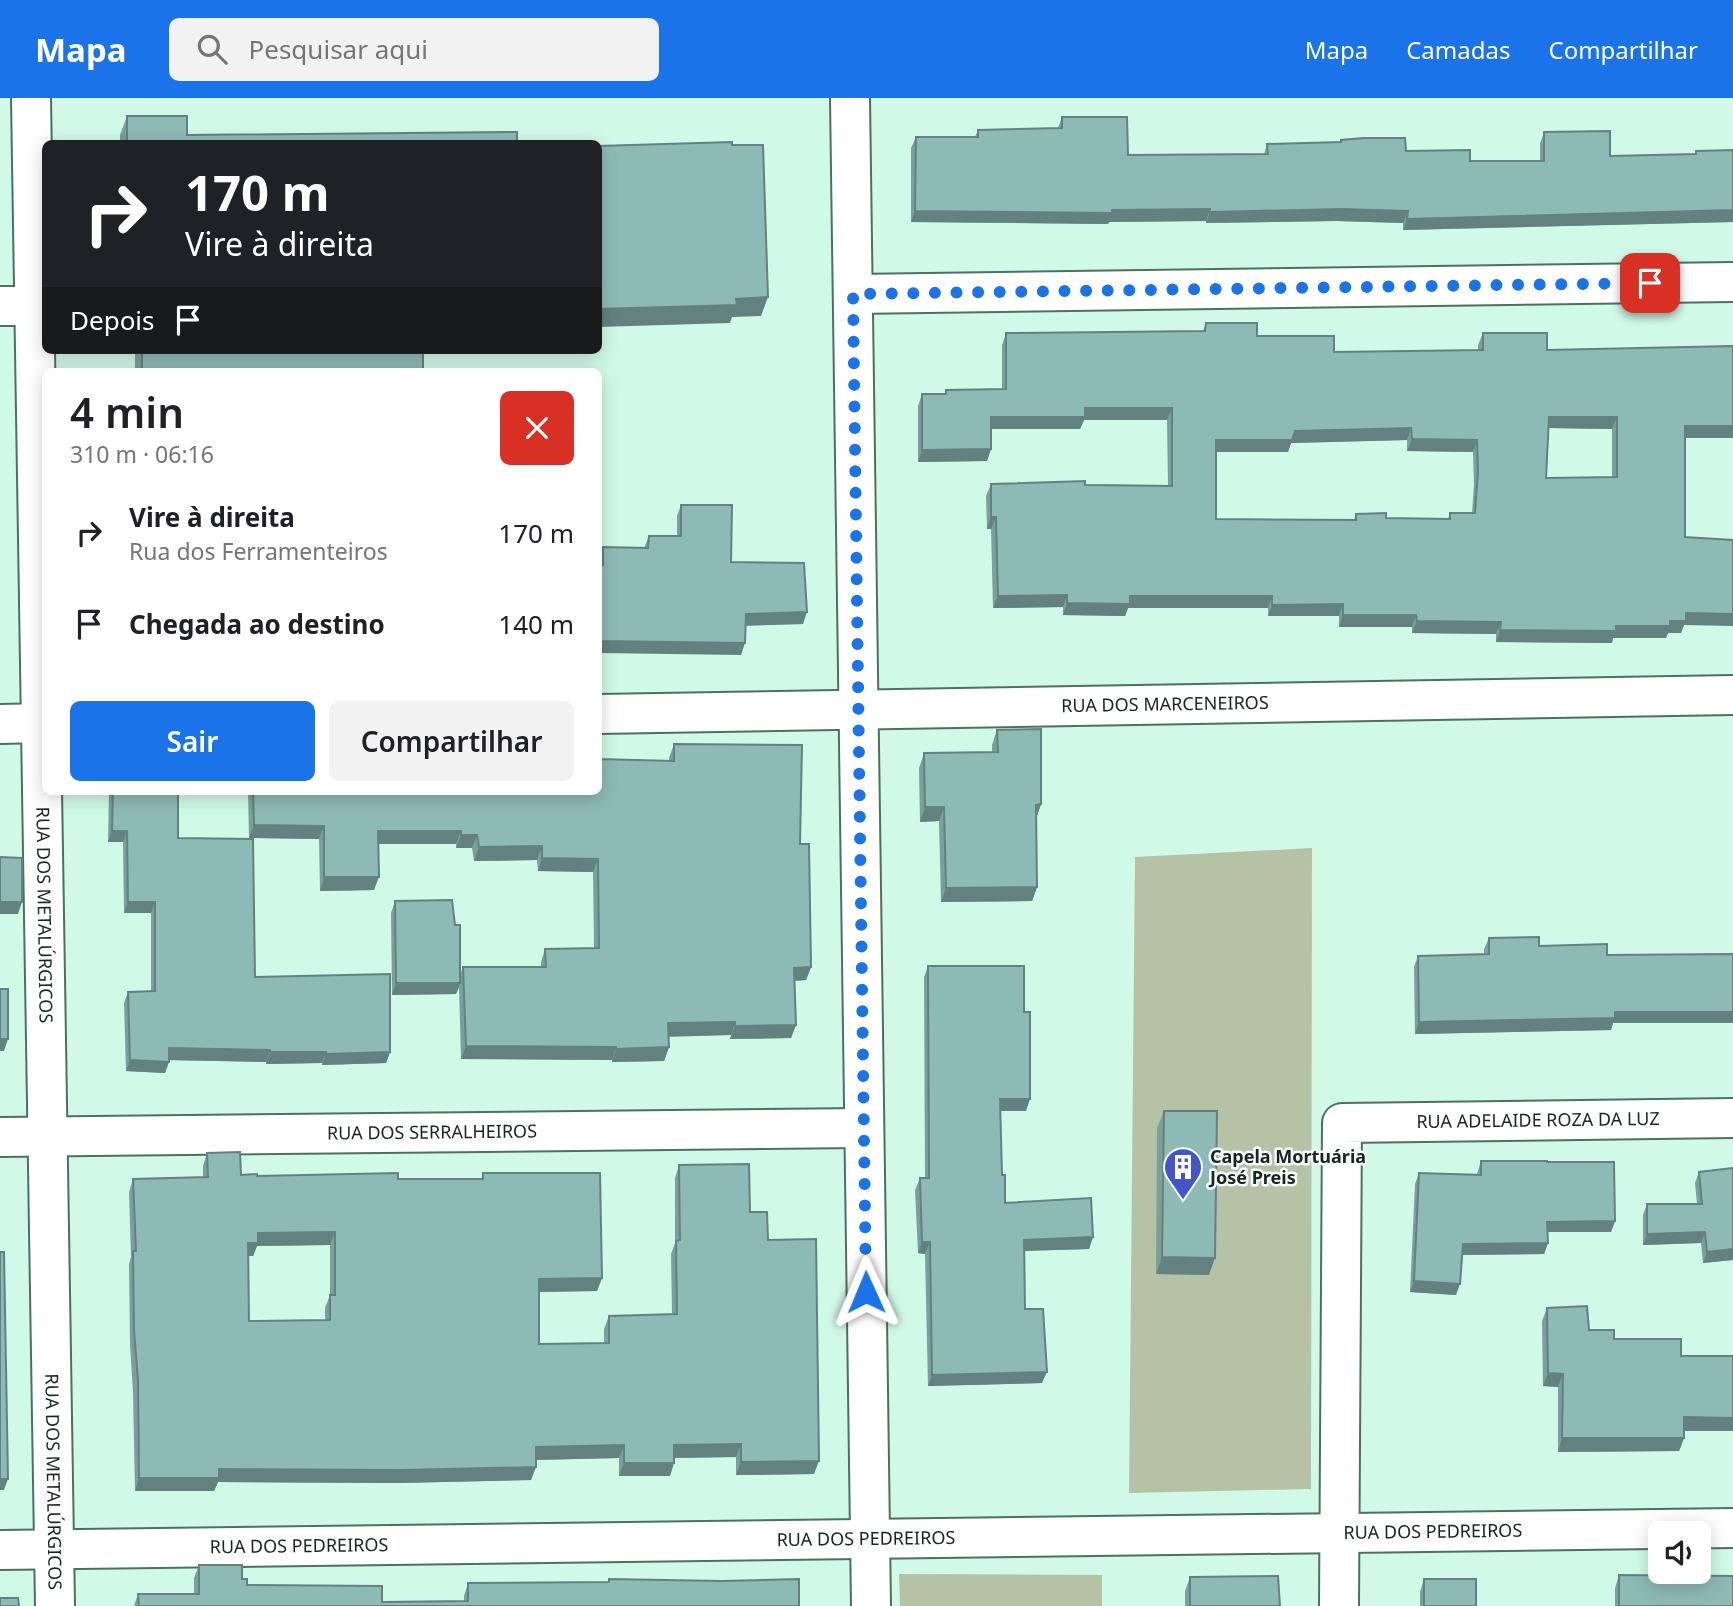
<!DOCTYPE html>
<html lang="pt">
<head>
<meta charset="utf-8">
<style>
  :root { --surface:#fff; --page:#f2f2f2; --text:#202124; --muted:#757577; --accent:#1a73e8 }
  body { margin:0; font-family:"Noto Sans",sans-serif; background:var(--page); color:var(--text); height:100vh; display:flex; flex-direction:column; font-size:26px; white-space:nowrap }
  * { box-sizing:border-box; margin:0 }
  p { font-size:23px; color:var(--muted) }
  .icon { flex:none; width:38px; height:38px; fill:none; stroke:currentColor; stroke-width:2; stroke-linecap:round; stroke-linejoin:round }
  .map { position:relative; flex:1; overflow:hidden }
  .panel { position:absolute; left:42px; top:270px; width:560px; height:427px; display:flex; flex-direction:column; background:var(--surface); border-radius:10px; box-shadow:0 4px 18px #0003 }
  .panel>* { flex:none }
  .guide { position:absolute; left:42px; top:42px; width:560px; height:214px; border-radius:10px; box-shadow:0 4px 18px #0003; background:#202124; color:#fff; overflow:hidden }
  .controls { position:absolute; left:1648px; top:1423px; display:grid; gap:14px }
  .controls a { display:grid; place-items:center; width:63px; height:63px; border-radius:10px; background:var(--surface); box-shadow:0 4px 18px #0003; font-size:35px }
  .pin { position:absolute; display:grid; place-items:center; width:60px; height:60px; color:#fff; margin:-30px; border-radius:14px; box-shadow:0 4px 10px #0006 }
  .me { position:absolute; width:77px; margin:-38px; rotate:359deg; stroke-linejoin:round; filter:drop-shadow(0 0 5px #0008) }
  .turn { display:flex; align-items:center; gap:24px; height:147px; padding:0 28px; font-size:32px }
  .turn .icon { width:91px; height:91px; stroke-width:2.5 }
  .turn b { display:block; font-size:49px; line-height:60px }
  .then { display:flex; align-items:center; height:66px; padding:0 28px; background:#0003; gap:14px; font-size:26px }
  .round { display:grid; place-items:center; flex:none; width:74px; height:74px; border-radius:10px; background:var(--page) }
  .headline { display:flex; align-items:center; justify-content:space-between; height:119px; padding:0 28px }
  h1 { font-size:42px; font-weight:600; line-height:52px }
  .primary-button { display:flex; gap:14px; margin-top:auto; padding:14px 28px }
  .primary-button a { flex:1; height:80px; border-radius:10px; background:var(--accent); color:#fff; font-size:28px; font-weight:600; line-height:80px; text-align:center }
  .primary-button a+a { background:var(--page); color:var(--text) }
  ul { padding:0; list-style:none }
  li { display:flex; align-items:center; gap:21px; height:91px; padding:0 28px }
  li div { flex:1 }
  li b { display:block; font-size:26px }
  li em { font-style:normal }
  header { display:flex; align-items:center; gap:42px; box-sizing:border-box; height:98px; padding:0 35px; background:var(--accent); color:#fff }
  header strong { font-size:33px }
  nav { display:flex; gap:38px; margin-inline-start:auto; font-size:24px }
  .search { width:490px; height:63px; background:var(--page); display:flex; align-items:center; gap:18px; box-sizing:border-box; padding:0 24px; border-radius:10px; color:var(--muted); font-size:26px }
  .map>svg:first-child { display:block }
</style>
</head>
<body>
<header>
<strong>Mapa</strong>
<div class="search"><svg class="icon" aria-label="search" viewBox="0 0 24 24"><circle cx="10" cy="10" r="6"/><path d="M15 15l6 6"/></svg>Pesquisar aqui</div>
<nav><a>Mapa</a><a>Camadas</a><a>Compartilhar</a></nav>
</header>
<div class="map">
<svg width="1733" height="1508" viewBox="0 0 1733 1508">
  <rect width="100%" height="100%" fill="#d1f9e8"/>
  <g fill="#b6c2a6">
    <path d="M1312,750L1311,1391L1129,1395L1135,759Z"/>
    <path d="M899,1476L1102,1477V1508H900Z"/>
  </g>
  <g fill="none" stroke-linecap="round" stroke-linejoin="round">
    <defs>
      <g id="street">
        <path id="s1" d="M31,0L55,1508"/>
        <path d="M850,0L871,1508"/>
        <path d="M853,196L1733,184"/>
        <path d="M0,208H34"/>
        <path id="s2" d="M598,616L1733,597"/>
        <path d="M0,626L46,625"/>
        <path id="s3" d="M0,1039L864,1030"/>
        <path id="s4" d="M0,1452L1733,1430"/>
        <path id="s5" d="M1339,1508L1342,1025L1733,1020"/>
      </g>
    </defs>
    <use href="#street" stroke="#4c7062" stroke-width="42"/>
    <use href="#street" stroke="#fff" stroke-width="38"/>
  </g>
  <g fill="#7aa09c" fill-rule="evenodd">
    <path d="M127,18L187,37L517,46H120V37Z"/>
    <path d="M1062,19L1128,57L1264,56L1267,46L1340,44L1341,42L1470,63H1540V46L1544,34L1610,58L1695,56L1696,53L1733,52V124L1403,132V125L1337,123L1206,125V123L1109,124L1108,126L911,124V50L916,39H975L978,32L1058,30Z"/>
    <path d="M1206,225L1257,238L1334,254L1478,252V247L1483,235L1547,252L1733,340H1685L1684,527L1681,535H1668L1666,540H1613L1612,545L1496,544V536L1412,535V529H1339V518H1268V510H1128L1125,518L1063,517V509L993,510L991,431H987L986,398L991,386L1168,387L1167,322H1084L1080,331H991V351L987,363L918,364V308L922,296H945L946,292L1002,291V247L1006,235L1203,233ZM1549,330L1612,331V379L1546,380ZM1407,342V353L1473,354L1474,386L1472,415H1450L1448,421L1386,420L1356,416L1354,422L1216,421V354H1288L1291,345Z"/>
    <rect x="135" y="252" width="288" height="21"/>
    <path d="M681,407L731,464L803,526L746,527L741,557L598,467L599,461L603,449L644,450L649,438H677V418Z"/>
    <path d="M997,632L1041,706L1036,720L1037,789L1032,803L941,804L939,723L920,724L919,670L924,655L992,654V647Z"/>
    <path d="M674,646L800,746L811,869L806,882L795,883L796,927L791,940L730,941L731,937L668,938L669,949L664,963L612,964V962L461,961L459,890L456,896L392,897L391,815L395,803L460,877L463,869H541V864L545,851L594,850L593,774L538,773L537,762L474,763L472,750H456V746H378L374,792L320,793L319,741L249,740L248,693H598L669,663V660Z"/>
    <path d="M109,693H178V740L255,879L390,954L386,965L322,967V965L266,966V964L169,962L165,975L126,973L124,905L128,894L151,893V815H124L123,744H108Z"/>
    <path d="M1489,840L1607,857L1613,925L1611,932L1415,936L1414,869L1418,858L1484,856V851Z"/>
    <path d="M928,868L1024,914L1026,1013H1000L1002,1077L1005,1105L1093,1139L1089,1151L1024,1153L1025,1211L1042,1285L928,1288L925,1156L918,1155L915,1092L920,1080H925L924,879Z"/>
    <path d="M1164,1013L1209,1177L1156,1176L1157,1030Z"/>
    <path d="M207,1055L241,1077L257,1078L398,1081H481L483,1075L602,1180L597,1193L539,1194V1246L604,1245V1231L609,1218L672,1216L671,1156L675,1145V1080L679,1067L750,1114L768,1142L814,1376L736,1377V1359L674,1360L670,1378H619V1360L536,1362V1369L531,1382L398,1385L218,1384L214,1393H135L133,1295L130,1245L129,1166L131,1159L129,1094L133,1081L203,1079V1068ZM330,1147V1197L325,1210V1222L249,1223L248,1158H253L257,1148Z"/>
    <path d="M1481,1063L1547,1064L1615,1123L1611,1134H1548V1145L1544,1156L1463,1157L1456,1197L1410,1194L1415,1086L1419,1075L1477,1076Z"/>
    <path d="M1699,1074L1733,1162L1703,1165L1701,1145L1643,1147V1117L1647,1106H1697L1695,1085Z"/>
    <path d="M1547,1210L1589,1232L1614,1241L1681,1258L1684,1340L1679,1353L1558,1354V1289L1543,1288L1542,1223Z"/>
    <path d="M199,1467L242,1481L247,1487L382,1504L464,1503V1498L468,1485L608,1484L609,1481L799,1508H134L138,1496H194V1480Z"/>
    <path d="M1619,1477L1733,1508H1615V1490Z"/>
    <path d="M1190,1479L1280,1508H1185V1493Z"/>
    <path d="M1424,1481L1476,1508H1420V1494Z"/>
  </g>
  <g fill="#63827f">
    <path d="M1210,111L1206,123L1109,124L1108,126L911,124L915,113Z"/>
    <path d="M1341,111L1408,113L1403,125L1337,123L1206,125L1210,114Z"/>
    <path d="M1733,112V124L1403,132L1407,121Z"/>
    <path d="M768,199L761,218L732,219L730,225L598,229V211L736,201Z"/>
    <path d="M1085,310H1172L1167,322H1084L1080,331H987L991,319Z"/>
    <path d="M1549,319H1617L1612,331L1545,330Z"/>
    <path d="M1685,328H1733V340H1680Z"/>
    <path d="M1411,330L1407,342L1291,345L1288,354H1212L1216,342L1295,333Z"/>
    <path d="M1412,341L1477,342L1473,354L1407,353Z"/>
    <path d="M991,351L987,363L918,364L922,352Z"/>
    <path d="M991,419H996L991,431H987Z"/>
    <path d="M1067,497L1063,509L993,510L998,498Z"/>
    <path d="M1130,498H1272L1268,510H1128L1125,518L1063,517L1067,505Z"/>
    <path d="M1343,506L1339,518H1268L1272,507Z"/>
    <path d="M807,514L803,526L742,528L746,516Z"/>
    <path d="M1686,515L1733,516V528L1684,527L1681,535H1668L1666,540H1613L1612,545L1496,544L1500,532L1616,528L1670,523Z"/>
    <path d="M1343,517H1416L1412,529H1339Z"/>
    <path d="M1417,523L1501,524L1496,536L1412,535Z"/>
    <path d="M598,543L745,545L741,557L598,555Z"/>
    <path d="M1041,706L1036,721V707Z"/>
    <path d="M925,709H944L939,723L920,724Z"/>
    <path d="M254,727L324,728L319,741L249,740Z"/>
    <path d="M112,733H127L123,744H108Z"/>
    <path d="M378,733H461L456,746H373Z"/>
    <path d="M461,737H477L472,750H456Z"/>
    <path d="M542,748L537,762L474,763L479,749Z"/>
    <path d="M542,760L598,761L593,774L538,773Z"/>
    <path d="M324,779H379L374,792L320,793Z"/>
    <path d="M1037,789L1032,803L941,804L946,790Z"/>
    <path d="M0,804H22L18,816H0Z"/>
    <path d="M128,804H155L151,815H124Z"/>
    <path d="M811,869L806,882L790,883L794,870Z"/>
    <path d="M396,885H460L456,896L392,897Z"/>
    <path d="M1615,914H1733V925H1613L1611,932L1415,936L1419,924Z"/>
    <path d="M735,924L731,937L663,939L668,925Z"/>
    <path d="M796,927L791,940L730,941L735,928Z"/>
    <path d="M0,941H8L4,953H0Z"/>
    <path d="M466,948L616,949L612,962L461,961Z"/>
    <path d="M669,949L664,963L612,964L616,951Z"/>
    <path d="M169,950L270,952L266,964L165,962Z"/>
    <path d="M270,954H326L322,965L266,966Z"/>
    <path d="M390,954L386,965L322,967L326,956Z"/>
    <path d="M130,962L169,964L165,975L126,973Z"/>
    <path d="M1000,1001H1030L1026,1013H995Z"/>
    <path d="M1615,1123L1611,1134H1543L1547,1124Z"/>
    <path d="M335,1134L330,1147L257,1148L253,1158H243L248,1145L258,1135Z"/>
    <path d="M1705,1134L1701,1145L1643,1147L1647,1136Z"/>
    <path d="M1093,1139L1089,1151L1020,1153L1024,1142Z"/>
    <path d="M922,1144H930L925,1156L918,1155Z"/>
    <path d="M1548,1145L1544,1156L1459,1157L1463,1146Z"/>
    <path d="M1733,1151V1162L1703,1165L1707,1154Z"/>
    <path d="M1162,1159L1215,1160L1209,1177L1156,1176Z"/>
    <path d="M602,1180L597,1193L534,1194L539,1181Z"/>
    <path d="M1414,1183L1460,1186L1456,1197L1410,1194Z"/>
    <path d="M1047,1274L1042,1285L928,1288L932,1277Z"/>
    <path d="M1548,1275L1563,1276L1558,1289L1543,1288Z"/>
    <path d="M1684,1319L1733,1320V1333H1679Z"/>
    <path d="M1562,1340H1684L1679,1353L1558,1354Z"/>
    <path d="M741,1346L736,1359L670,1360L674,1347Z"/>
    <path d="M624,1347L619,1360L531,1362L536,1349Z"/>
    <path d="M819,1363L814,1376L736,1377L741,1364Z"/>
    <path d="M624,1365H674L670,1378H619Z"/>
    <path d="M536,1369L531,1382L398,1385L218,1384L214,1393H135L139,1380L219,1371Z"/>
    <path d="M0,1381H8L4,1392H0Z"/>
  </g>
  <g fill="#8ebab5" stroke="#63827f" stroke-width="2" fill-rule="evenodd">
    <path d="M127,18H187V37L517,34V46H127Z"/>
    <path d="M1062,19H1127L1128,57L1268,56L1267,46L1341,44V42L1364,40H1405L1406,53L1470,52V63H1544V34L1610,33V58L1696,56V53L1733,52V112L1407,121L1408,113L1341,111L1210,114V111L1112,112V115L915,113L916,39H978V32L1062,30Z"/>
    <path d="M732,44V47H763L768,199L736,201L737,207L598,211V48Z"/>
    <path d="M1206,225H1257V238H1334V254L1483,252V235H1547V252L1733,248V328H1685V439L1733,442V516L1686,515V523H1670V528H1616V533L1500,532L1501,524L1417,523L1416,517H1343V506L1272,507V498H1130V506L1067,505V497L998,498L996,419H991V386L1085,383V387L1172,388V310H1085V319H991V351L922,352V296H946V292L1006,291V235L1205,233ZM1549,319H1617V379L1546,380ZM1411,330L1412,341L1477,342L1478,374L1475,415H1450V421L1386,420V415L1356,416V422L1216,421V342H1292L1295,333Z"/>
    <rect x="142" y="252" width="281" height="21"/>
    <path d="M681,407H732L731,464L804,465L807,514L746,516L745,545L598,543V467H603V449L648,450L649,438H681Z"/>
    <path d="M1041,631V706L1036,707L1037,789L946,790L944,709H925L924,655L998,654L997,632Z"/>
    <path d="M674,646L802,647L800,746H809L811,869L794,870L796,927L735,928V924L668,925L669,949L616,951V949L466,948L463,869H546L545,851L599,850L598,761L542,760V748L479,749L477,737H461V733H378L379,779H324V728L254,727L253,693H598V661L674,663Z"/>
    <path d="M113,693H178V740L253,741L255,879L390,876V954L326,956V954H270V952L169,950V964L130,962L128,894L155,893V804H128L127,733H112Z"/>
    <path d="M0,759L22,760V804H0Z"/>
    <path d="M452,802L455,827H460V885H396L395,803Z"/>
    <path d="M1539,839V848L1607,846V857L1733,856V914H1615V920L1419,924L1418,858L1489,856V840Z"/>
    <path d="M928,868H1024V914H1030V1001H1000L1002,1077H1005V1105L1091,1100L1093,1139L1024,1142L1025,1211H1043L1047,1274L932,1277L930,1144H922L920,1080H929Z"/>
    <rect x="0" y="891" width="8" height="50"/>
    <path d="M1164,1013H1217L1215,1160L1162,1159Z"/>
    <path d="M240,1054L241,1077L257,1076V1078L398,1075V1081H483V1075H600L602,1180L539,1181V1246L609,1245V1218L677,1216L676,1143L680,1142L679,1067L749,1066L750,1114H767L768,1142L816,1141L819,1363L741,1364V1346L674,1347V1365H624V1347L536,1349V1369L402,1372L219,1371V1380H139L138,1282L134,1232L133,1153H136L133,1081L208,1079L207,1055ZM335,1134V1197H330V1222L249,1223L248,1145H258V1135Z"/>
    <path d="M1481,1063H1547V1064H1614L1615,1123L1547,1124L1548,1145L1463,1146L1460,1186L1414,1183L1419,1075L1481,1077Z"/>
    <path d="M1733,1070V1151L1707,1154L1705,1134L1647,1136V1106H1702L1699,1074Z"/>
    <path d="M0,1154H4L8,1381H0Z"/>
    <path d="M1587,1208L1589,1232H1614V1241H1681V1258H1733V1320L1684,1319V1340H1562L1563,1276L1548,1275L1547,1210Z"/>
    <path d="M199,1467H242V1481H247V1487L382,1488V1504L468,1503V1485L609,1484V1481L722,1483L799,1481V1508H139L138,1496H199Z"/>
    <path d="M1619,1477L1733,1478V1508H1619Z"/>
    <path d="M1278,1478L1280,1508H1190V1479Z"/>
    <rect x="1424" y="1481" width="52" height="27"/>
    <path d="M0,1500H18L19,1508H0Z"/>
  </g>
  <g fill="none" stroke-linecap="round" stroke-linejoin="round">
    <path stroke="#1a73e8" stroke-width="12" stroke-dasharray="0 21.6" d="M866,1194L853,196L1650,185"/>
  </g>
  <defs>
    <symbol id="building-pin" viewBox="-11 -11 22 30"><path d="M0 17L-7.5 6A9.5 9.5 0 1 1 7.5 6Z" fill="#4454c9" stroke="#f6fdfa"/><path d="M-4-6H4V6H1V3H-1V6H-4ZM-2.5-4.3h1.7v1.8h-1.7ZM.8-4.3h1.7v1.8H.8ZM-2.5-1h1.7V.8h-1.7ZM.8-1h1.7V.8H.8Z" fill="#fff"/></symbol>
  </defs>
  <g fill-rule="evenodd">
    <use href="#building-pin" x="1161" y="1047" width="44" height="60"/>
  </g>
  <g text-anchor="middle" stroke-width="5" stroke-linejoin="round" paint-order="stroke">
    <g font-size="18" fill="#172620" stroke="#f6fdfa">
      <text dy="6" stroke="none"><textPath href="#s2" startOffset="567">RUA DOS MARCENEIROS</textPath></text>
      <text dy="6" stroke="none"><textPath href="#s1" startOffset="817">RUA DOS METALÚRGICOS</textPath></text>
      <text dy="6" stroke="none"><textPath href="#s5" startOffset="679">RUA ADELAIDE ROZA DA LUZ</textPath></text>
      <text dy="6" stroke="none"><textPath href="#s3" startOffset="432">RUA DOS SERRALHEIROS</textPath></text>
      <text dy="6" stroke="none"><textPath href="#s1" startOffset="1384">RUA DOS METALÚRGICOS</textPath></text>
      <text dy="6" stroke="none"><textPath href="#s4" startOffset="1433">RUA DOS PEDREIROS</textPath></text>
      <text dy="6" stroke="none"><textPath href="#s4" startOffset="866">RUA DOS PEDREIROS</textPath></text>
      <text dy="6" stroke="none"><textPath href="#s4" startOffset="299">RUA DOS PEDREIROS</textPath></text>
    </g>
    <g font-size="18" font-weight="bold" fill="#172620" stroke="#f6fdfa" text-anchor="start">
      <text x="1210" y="1065">Capela Mortuária<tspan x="1210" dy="21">José Preis</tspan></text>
    </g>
  </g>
</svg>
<div class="controls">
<a><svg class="icon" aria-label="sound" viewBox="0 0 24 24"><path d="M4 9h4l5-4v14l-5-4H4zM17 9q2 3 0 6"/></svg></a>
</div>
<div class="pin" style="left:1650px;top:185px;background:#d93025"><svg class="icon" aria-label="arrive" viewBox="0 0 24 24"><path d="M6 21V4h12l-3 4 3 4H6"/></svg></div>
<svg class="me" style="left:866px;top:1194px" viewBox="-20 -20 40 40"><path d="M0-17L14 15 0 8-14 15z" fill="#1a73e8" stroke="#fff" stroke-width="4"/></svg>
<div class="guide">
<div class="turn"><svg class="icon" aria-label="right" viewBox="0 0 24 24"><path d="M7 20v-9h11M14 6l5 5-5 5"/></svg><div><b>170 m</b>Vire à direita</div></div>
<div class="then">Depois<svg class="icon" aria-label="arrive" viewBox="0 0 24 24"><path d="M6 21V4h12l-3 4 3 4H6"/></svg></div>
</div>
<section class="panel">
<div class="headline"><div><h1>4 min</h1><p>310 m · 06:16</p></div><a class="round" style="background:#d93025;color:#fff"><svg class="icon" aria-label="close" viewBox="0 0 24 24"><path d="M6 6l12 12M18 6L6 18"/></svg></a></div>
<ul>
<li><svg class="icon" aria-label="right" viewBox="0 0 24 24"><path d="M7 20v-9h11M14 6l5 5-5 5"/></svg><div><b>Vire à direita</b><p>Rua dos Ferramenteiros</p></div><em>170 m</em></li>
<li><svg class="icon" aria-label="arrive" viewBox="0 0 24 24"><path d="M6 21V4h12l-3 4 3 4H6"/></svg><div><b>Chegada ao destino</b></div><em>140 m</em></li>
</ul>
<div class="primary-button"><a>Sair</a><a>Compartilhar</a></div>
</section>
</div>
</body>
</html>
